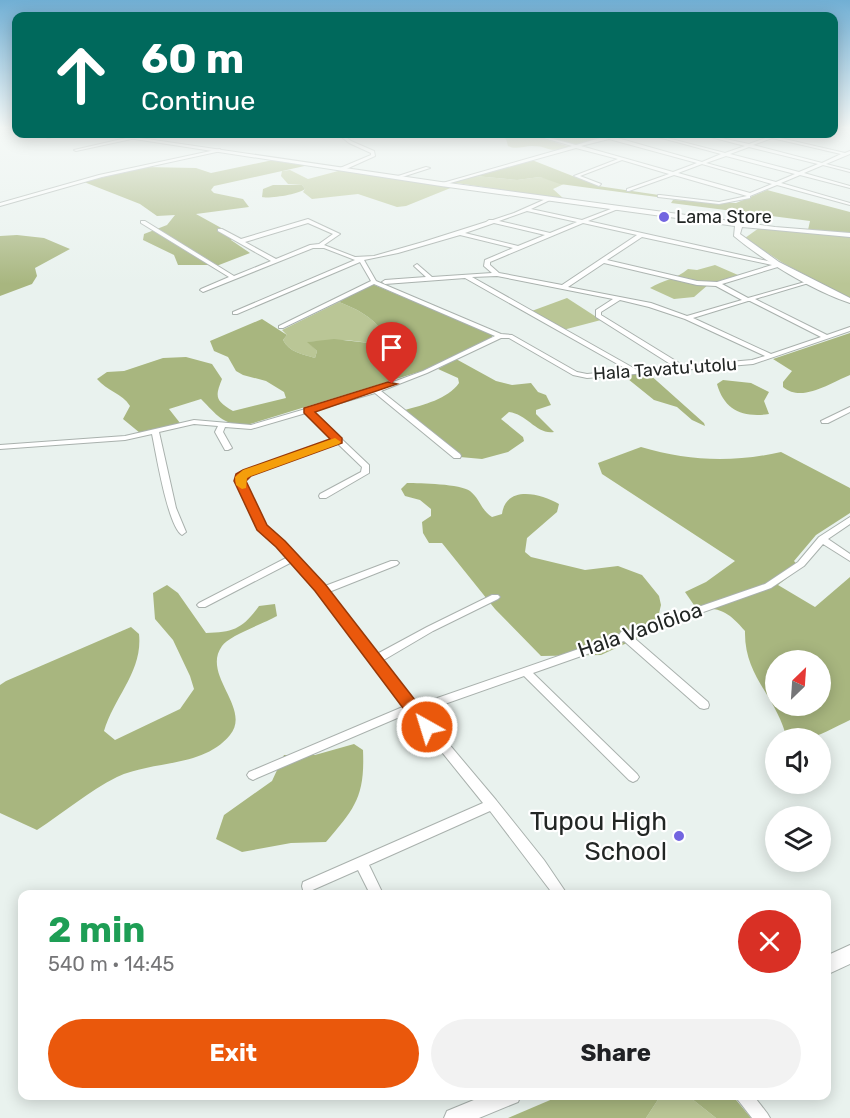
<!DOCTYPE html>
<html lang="en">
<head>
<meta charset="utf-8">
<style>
  :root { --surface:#fff; --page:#f2f2f2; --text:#202124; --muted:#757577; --accent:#ea580c }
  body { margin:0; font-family:Rubik,sans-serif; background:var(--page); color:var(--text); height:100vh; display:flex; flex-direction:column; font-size:22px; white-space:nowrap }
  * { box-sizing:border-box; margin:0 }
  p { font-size:20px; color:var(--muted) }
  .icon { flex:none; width:33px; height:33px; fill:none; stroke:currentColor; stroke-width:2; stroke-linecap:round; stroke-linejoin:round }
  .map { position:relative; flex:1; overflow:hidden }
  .side { position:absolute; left:18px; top:890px; width:813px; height:210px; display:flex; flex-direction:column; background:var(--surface); border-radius:12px; box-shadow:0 3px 15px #0003 }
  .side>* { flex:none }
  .banner { position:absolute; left:12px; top:12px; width:826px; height:126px; border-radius:12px; box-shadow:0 3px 15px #0003; background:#00695c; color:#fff; overflow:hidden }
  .needle { width:39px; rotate:25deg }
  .controls { position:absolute; left:765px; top:650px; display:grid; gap:12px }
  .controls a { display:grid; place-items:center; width:66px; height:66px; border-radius:50%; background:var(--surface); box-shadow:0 3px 15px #0003; font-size:30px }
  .pin { position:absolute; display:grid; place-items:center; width:51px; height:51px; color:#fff; margin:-62px -26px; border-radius:50% 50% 50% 0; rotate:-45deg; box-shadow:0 0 6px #0007 }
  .pin .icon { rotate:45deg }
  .me { position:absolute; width:66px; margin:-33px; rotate:321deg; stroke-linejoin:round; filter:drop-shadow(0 0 4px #0008) }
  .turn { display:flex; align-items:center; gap:21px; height:126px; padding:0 30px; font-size:27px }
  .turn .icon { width:78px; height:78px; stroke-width:2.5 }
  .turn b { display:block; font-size:42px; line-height:51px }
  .round { display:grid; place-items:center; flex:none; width:63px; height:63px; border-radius:32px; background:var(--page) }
  .overview { display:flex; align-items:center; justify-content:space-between; height:102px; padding:0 30px }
  h1 { font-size:36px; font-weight:700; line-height:45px; color:#1e9e55 }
  .cta { display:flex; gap:12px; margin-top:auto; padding:12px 30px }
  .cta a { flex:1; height:69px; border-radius:36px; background:var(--accent); color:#fff; font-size:24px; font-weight:700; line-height:69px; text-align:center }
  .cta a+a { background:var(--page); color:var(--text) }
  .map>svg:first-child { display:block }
</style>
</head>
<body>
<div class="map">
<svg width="850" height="1118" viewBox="0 0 850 1118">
  <rect width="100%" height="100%" fill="#e9f2ee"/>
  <g fill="#bac696">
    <path d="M498,134H529L570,147C546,154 551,146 532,146C523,146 516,150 508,146L506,139Z"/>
    <path d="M290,170L308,179L342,170L453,187L406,206L397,207L358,194L312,199L303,192L305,189L302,185L288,184L281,176L282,171Z"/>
    <path d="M475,176L517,180L540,177L566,183L553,189L564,199L450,182Z"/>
    <path d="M759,228L850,236V299L783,263L745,238Z"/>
    <path d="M715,265L738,275L709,284L694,297L674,299L650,288C663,280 677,279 688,269L697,270Z"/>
    <path d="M567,298L601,320L563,330L529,312Z"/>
    <path d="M339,302C357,309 371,316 383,332L378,344L346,340L308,342L317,351L315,358C302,354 289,352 283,340L287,335L282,330Z"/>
    <path d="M661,1095H687L716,1118H646Z"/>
  </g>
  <g fill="#a8b67f" fill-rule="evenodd">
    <path d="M535,134H617L576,146Z"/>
    <path d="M273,160L309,165L214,186L211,190L214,193L243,199L249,207L196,214L234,235L231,240L250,253L219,265H178L174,255L143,240L144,234L167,225L175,215L157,216L140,204L84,182L145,167L196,168L211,173Z"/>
    <path d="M532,160L598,186L659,195L657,197L560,184L540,177L517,180L475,176Z"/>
    <path d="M273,185H302L305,189C300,194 269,199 262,197L263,189Z"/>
    <path d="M767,190L850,212V233L808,230L810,221L671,203L673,200L736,203Z"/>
    <path d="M17,235L44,238L70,249L35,268L37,276L32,284L0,296V236Z"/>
    <path d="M372,284L492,334V338L422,371L250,424C223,426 219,417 201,399L169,409L180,423L140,433L123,419L130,406C122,393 107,391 97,379L107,372L124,371L163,358L186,357L212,364L222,379C215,397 215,400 233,411L286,398L284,392L266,381L243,375L236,371L228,357L214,351L210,341L262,319L287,335L283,340C289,352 302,354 315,358L317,351L307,342L334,339L378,344L383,332C371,316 357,309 339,302Z"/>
    <path d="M850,333V375C830,383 802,403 783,387V382L792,371L773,359Z"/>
    <path d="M456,359L496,381L512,385L531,383L538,392L546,395L551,405L536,410V414L554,432C537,435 527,414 509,412L501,419L523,437L524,441L508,452L482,459L460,457L405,410C423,405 448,399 459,383L458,378L438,369Z"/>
    <path d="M648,373L704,423L705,426L692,420L677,407L654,400L623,375Z"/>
    <path d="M723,380L751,383L769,392L764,401L769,414C743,418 724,410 717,384Z"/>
    <path d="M641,447C688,461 732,463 781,452L850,488V513L816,535L794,561L800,568L778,585L815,607L850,577V720C830,729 804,748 785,732C773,694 744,674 745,631C729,612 720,607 696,608L685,592L706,582L735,561L602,474L598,463ZM776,660H820V705H776Z"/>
    <path d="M407,483C420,483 461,484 470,491C480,499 481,510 492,517L502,514C506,485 540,493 559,504L557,512L527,538L525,552L531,557L585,570L618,566L642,575L659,596L661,605L655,630L601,655L541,656L495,609L442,543H429L423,533L422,522L431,516V509L420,500L405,496L401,489Z"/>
    <path d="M167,585L178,593L206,633C234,632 242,629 259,606L275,604L277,616C265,623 228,636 222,646C201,675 252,708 230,735C203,768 153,760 117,777C89,791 63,813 37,830L0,813V685L6,681L131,627L139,634C143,671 114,697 104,731L115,740L180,709L194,689L190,676L173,640L155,619L153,593Z"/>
    <path d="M354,744L363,750C365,797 355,808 326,842L291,843L242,852L216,839L224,815L272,781L284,755H315Z"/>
    <path d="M562,1095H661L646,1118H508Z"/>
    <path d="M687,1095H732L751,1118H716Z"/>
  </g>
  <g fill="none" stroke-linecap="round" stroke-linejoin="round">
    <defs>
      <g id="minor">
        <path d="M65,134H72L48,138L46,137Z"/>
        <path d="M338,134H342L351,141L374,151L375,156L344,170H340V168L371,155V153L349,143Z"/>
        <path d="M530,134H535L576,145L607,136L623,134L622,135L614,137L702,162L721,154L647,134H652L725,153L745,146L703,135L702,134L749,144L768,137L758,135L757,134L772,136L782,134L776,137L845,153L850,151V154L826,164L850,170V172L823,165L804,173L850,186V188L800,175L781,183L850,203V205L777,185L750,196V198L719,204L658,197V195H660L719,202L747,196L674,175L629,191H627V189L669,174L622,160L580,176L601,184L599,186L574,176L618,159L576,148L443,185L439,184L572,146ZM772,138L841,154L822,163L753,145ZM609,139L697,163L673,172L581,146ZM749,147L818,164L799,172L730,154ZM726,156L795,174L776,182L706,163ZM702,164L772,184L750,193L678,173Z"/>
        <path d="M135,136L136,138L76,151L74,150Z"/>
        <path d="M220,149L221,151L102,177L0,206V203L99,175Z"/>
        <path d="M426,167L430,168L399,178L395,177Z"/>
        <path d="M548,198H550V200L531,209L582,220L616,207H618V209L588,221L781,264V266L722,284L748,298L812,280V282L755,299L827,335L850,327V331L753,364L587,378L573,375L509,338H501L427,373L381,391L460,454L461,456L460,458H454L375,393L312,411L369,465V473L326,498H320L319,496L320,494L361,472L362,467L337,443L250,475L245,478L244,481L265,526L284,542L325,586L391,561H397L399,563L397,565L329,592L377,654L427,627L492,595H498L500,597L498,599L433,631L382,661L417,705L619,635L621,632H626L765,584L798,562L819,537L850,517V524L828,539L850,554V561L823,544L804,566L771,588L633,637L708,702L709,705L708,708L704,709L700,708L624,641L533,673L637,774L639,777L637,780L633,782L629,780L524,676L422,712L496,800L544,860L567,894H553L490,811L369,865L383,894H370L358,870L308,892L303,890L302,886L303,882L483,803L412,715L409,713L257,778L253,780L249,778L247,775L249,772L405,706L317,589L292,562L205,607H199L197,605L199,603L288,557L278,546L258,529L236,481L238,475L244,471L333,439L306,413L251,429L225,427L223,432L232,448L228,450H225L215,432L218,426L194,424L159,432L176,508L186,532L182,535C168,527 156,453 152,434L125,440L0,449V445L125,436L194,420L251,425L374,389L423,371L495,336L374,284L283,328H279V326L371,281L360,262L237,314H233V312L355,260L324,248H313L203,292L200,290L201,289L229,277L141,223V221H145L234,276L271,261L218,231V229H222L241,239L308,219L340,234L324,245L355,257L374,256L423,242L486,222L489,220H493L514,213ZM527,211L577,222L550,233L499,221ZM308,223L333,234L319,244L310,245L276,259L245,242ZM494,223L545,235L518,246L465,233ZM583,223L637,235L562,285L499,273L490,265V262ZM460,235L513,248L485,260L484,266L492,273L432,277L417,264L414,266L426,277L385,280L382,282L385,284L465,278L628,370L587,374L577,372L512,335L501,334L376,281L364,260L398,253ZM642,237L772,265L717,282L697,281L607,260ZM604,263L697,285L716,286L742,300L687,316L651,303L568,287ZM497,276L613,299L596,310V317L675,367L637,370L472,277ZM620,300L649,307L685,319L765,356L752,360L684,366L601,315V312ZM748,301H750L821,337L771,354L693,318Z"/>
        <path d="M850,407V412L828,423H822L821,421Z"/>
        <path d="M735,1095H753L767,1113L770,1118H752L738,1100Z"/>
      </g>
      <g id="major">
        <path d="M113,134L441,182L775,227L850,233V237L742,227L740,234L779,262L850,298V303C813,291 764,261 734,236L735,226L441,186L115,136Z"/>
        <path d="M850,945V964L826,975V956Z"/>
        <path d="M486,1095H521L518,1102L479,1118H444L447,1111Z"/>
      </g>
    </defs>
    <use href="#minor" stroke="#a9b1ad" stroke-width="2"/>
    <use href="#major" stroke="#a9b1ad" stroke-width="2"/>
    <use href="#minor" fill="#fff" fill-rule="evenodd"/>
    <use href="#major" fill="#fff" fill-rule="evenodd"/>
  </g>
  <linearGradient id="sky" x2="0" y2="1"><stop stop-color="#71afd4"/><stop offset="0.45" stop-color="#f5f9f7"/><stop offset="1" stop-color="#f5f9f7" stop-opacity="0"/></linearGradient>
  <rect width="850" height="284" fill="url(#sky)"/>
  <path fill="#ea580c" stroke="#983908" stroke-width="1.5" d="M388,382L397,384L315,412L342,438V443L251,476L246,481L267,525L285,541L325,584L432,722L435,727L432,732H421L315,591L276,547L257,530L234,481L236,474L243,470L330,439L304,413V408Z"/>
  <path fill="#f59e0b" d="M335,438L341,442L339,444L251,476L247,478L246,488L242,489L236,485L235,477L243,470Z"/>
  <g fill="#7365e0" stroke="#fff" stroke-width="2">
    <circle cx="664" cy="217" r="6"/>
    <circle cx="679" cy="836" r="6"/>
  </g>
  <g text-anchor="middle" stroke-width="4.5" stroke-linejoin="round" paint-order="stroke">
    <g font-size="18" fill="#222624" stroke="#fff" text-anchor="start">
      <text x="676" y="223">Lama Store</text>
    </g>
    <g font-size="18" fill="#222624" stroke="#fff">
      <text transform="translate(665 369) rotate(-4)" y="6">Hala Tavatu'utolu</text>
    </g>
    <g font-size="21" fill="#222624" stroke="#fff">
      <text transform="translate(640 630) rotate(-19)" y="7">Hala Vaolōloa</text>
    </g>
    <g font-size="26" fill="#222624" stroke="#fff" text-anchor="end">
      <text x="667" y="830">Tupou High<tspan x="667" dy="30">School</tspan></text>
    </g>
  </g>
</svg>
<div class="controls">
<a><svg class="needle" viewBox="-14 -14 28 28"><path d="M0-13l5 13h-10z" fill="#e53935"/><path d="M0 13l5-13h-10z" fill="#757577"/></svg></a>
<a><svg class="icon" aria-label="sound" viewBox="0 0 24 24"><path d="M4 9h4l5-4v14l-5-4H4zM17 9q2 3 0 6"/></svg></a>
<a><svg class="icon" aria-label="layers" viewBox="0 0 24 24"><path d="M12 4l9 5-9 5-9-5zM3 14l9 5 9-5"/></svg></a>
</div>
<div class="pin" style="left:392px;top:384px;background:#d93025"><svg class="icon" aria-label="arrive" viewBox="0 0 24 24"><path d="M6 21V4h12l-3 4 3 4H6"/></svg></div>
<svg class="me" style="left:427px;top:727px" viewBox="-20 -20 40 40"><circle r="17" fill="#ea580c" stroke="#fff" stroke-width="3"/><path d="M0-11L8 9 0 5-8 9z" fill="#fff"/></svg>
<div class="banner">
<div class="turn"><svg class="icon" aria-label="ahead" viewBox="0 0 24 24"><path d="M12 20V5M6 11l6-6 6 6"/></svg><div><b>60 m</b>Continue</div></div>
</div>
<section class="side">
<div class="overview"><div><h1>2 min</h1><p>540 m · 14:45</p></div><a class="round" style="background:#d93025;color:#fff"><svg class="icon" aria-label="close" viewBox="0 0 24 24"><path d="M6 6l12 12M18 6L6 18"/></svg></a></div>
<div class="cta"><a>Exit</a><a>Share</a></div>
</section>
</div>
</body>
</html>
